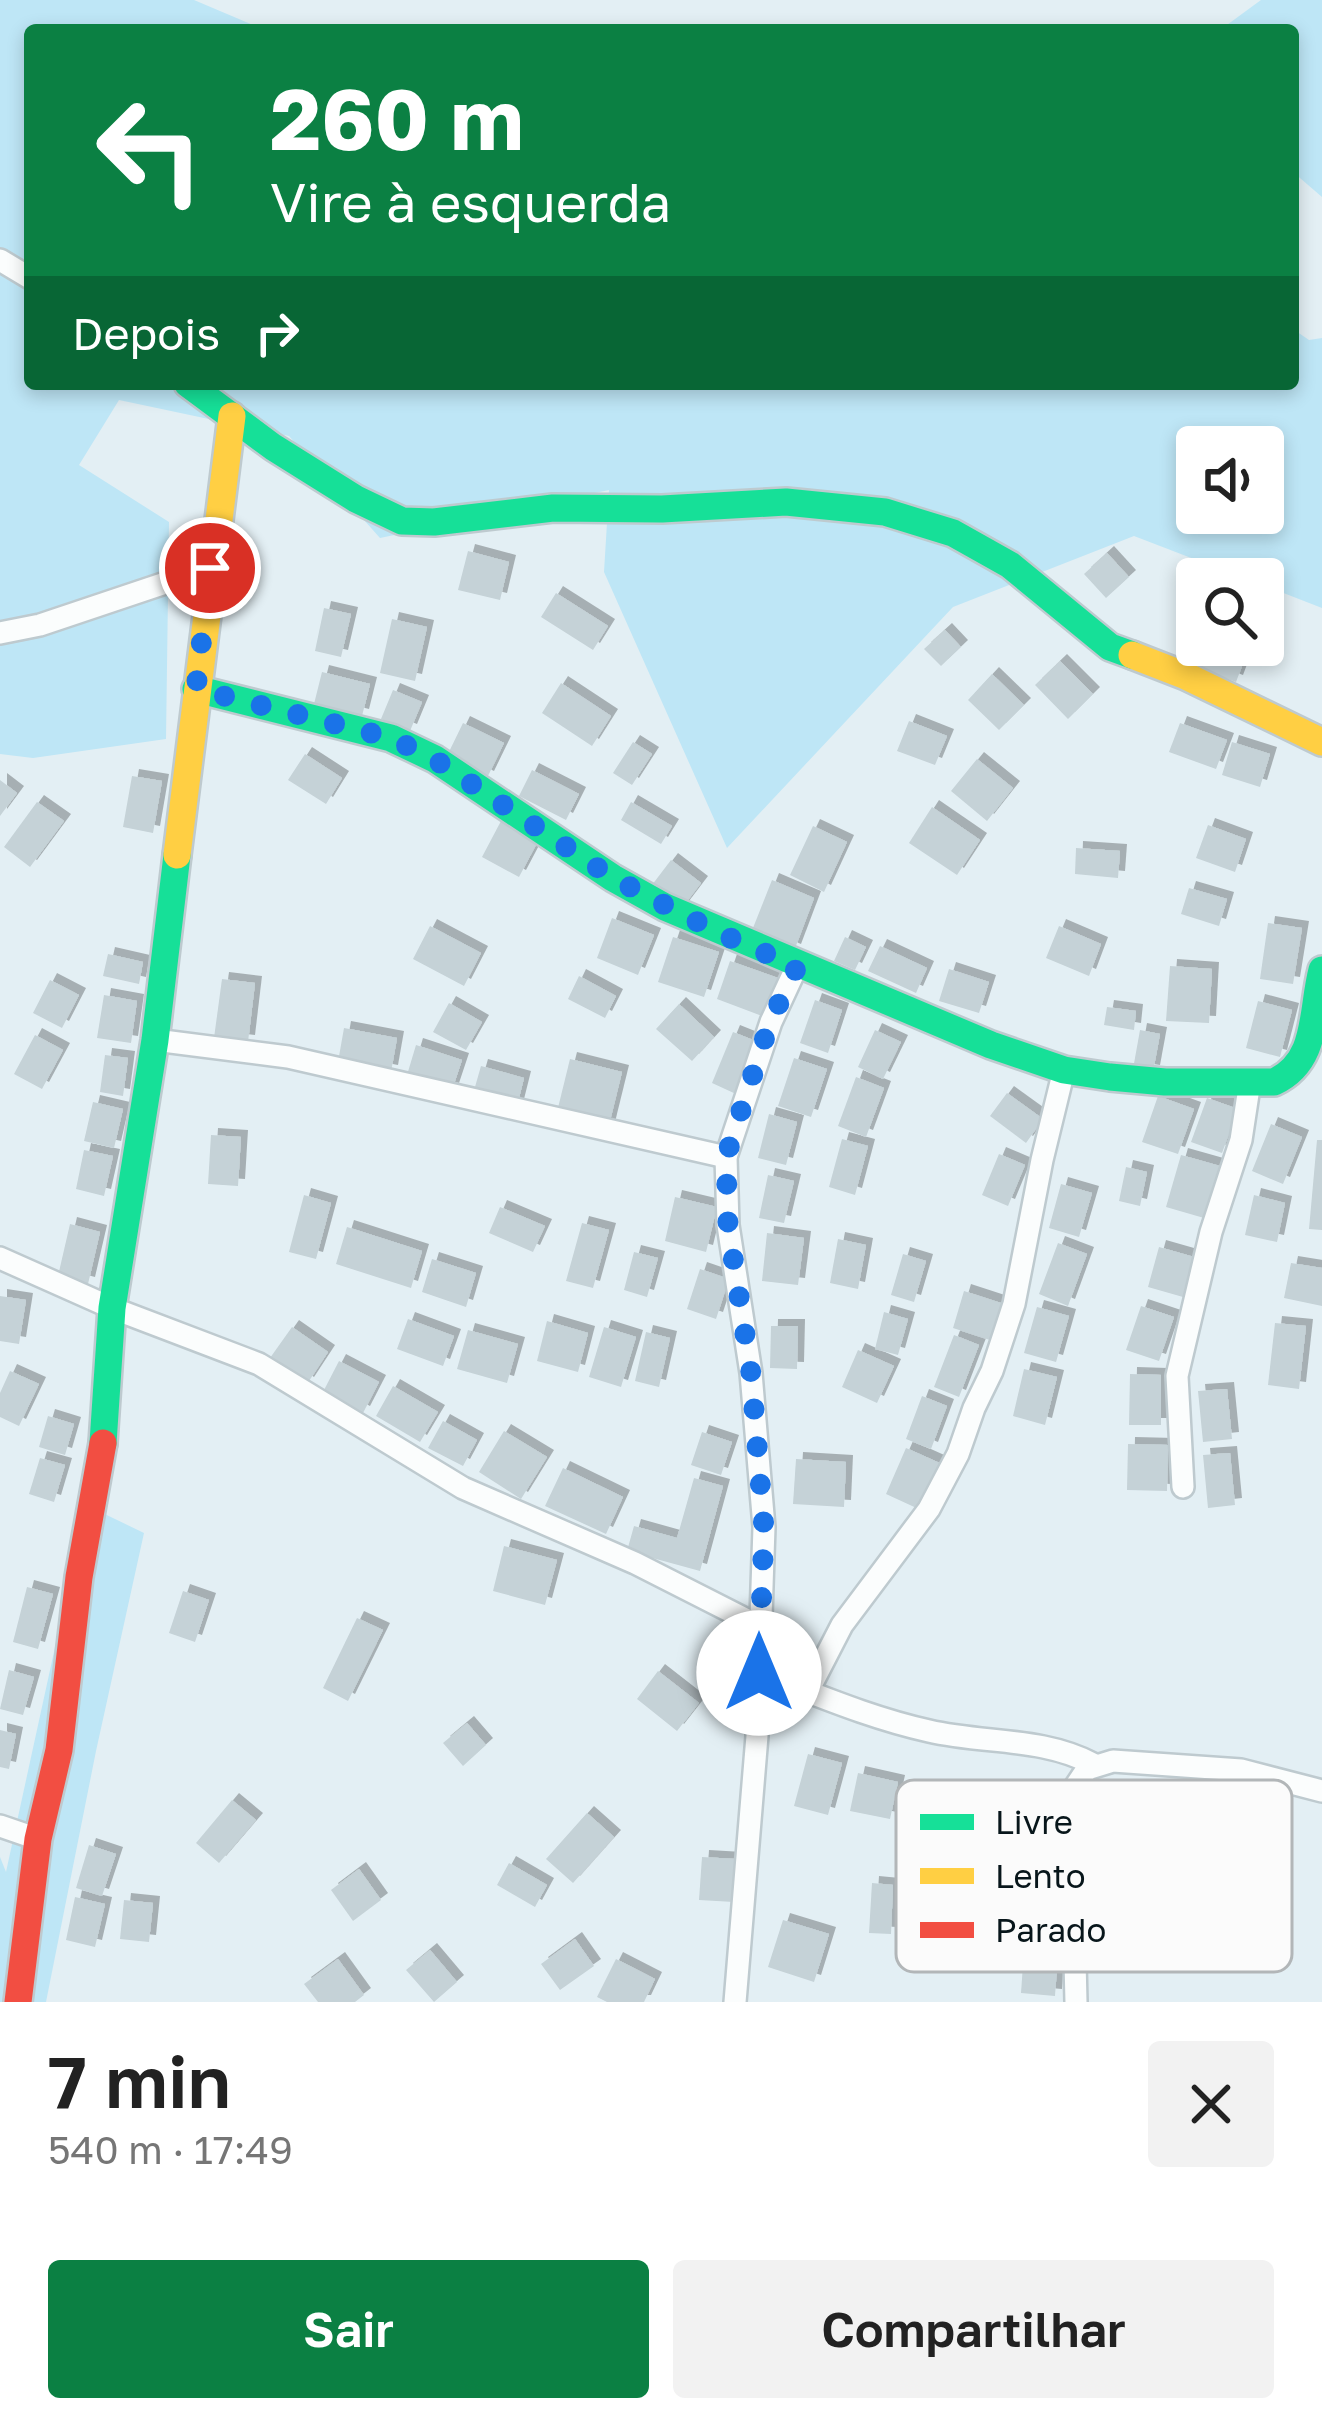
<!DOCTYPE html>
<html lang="pt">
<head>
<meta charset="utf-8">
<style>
  :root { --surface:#fff; --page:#f2f2f2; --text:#222; --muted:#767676; --accent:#0b8043 }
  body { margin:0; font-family:"Golos Text",sans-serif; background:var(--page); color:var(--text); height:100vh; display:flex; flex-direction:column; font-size:45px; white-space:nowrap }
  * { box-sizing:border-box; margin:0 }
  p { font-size:39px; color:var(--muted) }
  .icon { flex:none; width:66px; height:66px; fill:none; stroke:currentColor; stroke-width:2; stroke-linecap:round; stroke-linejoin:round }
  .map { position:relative; height:2002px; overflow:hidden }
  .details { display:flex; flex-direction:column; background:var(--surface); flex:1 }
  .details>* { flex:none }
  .hud { position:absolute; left:24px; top:24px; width:1275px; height:366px; border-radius:12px; box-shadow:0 6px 18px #0003; background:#0b8043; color:#fff; overflow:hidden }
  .tools { position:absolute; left:1176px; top:426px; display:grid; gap:24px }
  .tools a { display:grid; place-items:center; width:108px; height:108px; border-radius:12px; background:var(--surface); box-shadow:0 6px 18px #0003; font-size:60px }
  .pin { position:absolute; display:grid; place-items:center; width:102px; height:102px; color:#fff; margin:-51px; border:6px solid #fff; border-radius:50%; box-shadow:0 3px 12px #0007 }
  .me { position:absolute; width:132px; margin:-66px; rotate:0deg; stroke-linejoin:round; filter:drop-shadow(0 0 9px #0008) }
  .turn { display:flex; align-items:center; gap:42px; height:252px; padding:0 48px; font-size:54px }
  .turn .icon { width:156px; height:156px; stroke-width:2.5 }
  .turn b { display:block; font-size:84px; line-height:102px }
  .then { display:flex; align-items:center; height:114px; padding:0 48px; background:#0003; gap:24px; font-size:45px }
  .round { display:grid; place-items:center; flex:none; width:126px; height:126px; border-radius:12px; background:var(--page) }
  .headline { display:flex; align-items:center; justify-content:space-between; height:204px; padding:0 48px }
  h1 { font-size:72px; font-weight:600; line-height:90px }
  .action { display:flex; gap:24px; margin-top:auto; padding:24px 48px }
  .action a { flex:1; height:138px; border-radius:12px; background:var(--accent); color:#fff; font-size:48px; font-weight:600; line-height:138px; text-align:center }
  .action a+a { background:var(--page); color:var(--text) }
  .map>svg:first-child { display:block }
</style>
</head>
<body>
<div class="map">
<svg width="1322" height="2002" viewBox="0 0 1322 2002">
  <defs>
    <filter id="shadow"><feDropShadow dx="7" dy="-7" stdDeviation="0" flood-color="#0004"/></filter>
  </defs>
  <rect width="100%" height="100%" fill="#e3eff4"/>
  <g fill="#bee6f6" fill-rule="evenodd">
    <path d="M0,0H194L265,30H30V384H1293V329L1309,340L1322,338V608L1263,585V579H1246L1134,536L953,607L727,848L604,572L609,490L380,538L289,436L119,400L79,465L169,522L166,739L33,758L0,754ZM1197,447H1263V513H1197Z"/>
    <path d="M1261,0H1322V197L1293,172V30H1220Z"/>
    <path d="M86,1505L144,1533L96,1751L46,2002H0V1857L6,1872Z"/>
  </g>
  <g fill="#c5d2d7" filter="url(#shadow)">
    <path d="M468,551L509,562L500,600L458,590Z"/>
    <path d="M1107,553L1129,577L1106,598L1084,574Z"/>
    <path d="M556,593L608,626L593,650L541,617Z"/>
    <path d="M324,608L351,614L341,657L315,651Z"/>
    <path d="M392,619L427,627L415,681L380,673Z"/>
    <path d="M945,630L961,647L941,666L924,649Z"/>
    <path d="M1206,645H1250L1236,682L1198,668Z"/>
    <path d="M1060,661L1093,694L1068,719L1035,685Z"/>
    <path d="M322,672L370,684L362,716L314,704Z"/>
    <path d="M992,674L1024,705L999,730L968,700Z"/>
    <path d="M561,683L611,716L592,746L542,713Z"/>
    <path d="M393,690L422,702L410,731L381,719Z"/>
    <path d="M909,721L947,736L935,765L897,751Z"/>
    <path d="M463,723L504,743L487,778L446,758Z"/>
    <path d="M1180,723L1227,740L1216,769L1169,752Z"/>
    <path d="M633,742L652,754L632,785L613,773Z"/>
    <path d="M1232,742L1270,754L1260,787L1222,775Z"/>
    <path d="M305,754L342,778L326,804L288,780Z"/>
    <path d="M977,759L1013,788L987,821L951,791Z"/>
    <path d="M532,770L579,794L566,820L519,796Z"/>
    <path d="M132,776L162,781L153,833L123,827Z"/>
    <path d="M0,780L17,793L0,816Z"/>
    <path d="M37,802L64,821L30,867L4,847Z"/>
    <path d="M631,802L672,826L661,844L621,820Z"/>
    <path d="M932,807L980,840L957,875L909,843Z"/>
    <path d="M501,821L538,841L519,877L482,857Z"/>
    <path d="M1208,825L1246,839L1235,872L1196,858Z"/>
    <path d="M813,826L847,842L824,892L790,875Z"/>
    <path d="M1076,848L1120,851L1118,878L1075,874Z"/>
    <path d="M671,860L701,883L682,908L652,885Z"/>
    <path d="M772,880L814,898L794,951L751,933Z"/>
    <path d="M1189,888L1227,899L1219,926L1181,914Z"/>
    <path d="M612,918L654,935L638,975L597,958Z"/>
    <path d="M1268,923L1302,928L1293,984L1260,979Z"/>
    <path d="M430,926L481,953L464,986L413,959Z"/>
    <path d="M1059,926L1101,944L1089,976L1046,958Z"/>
    <path d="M673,937L719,952L704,997L658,982Z"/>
    <path d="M845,937L866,947L855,970L834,961Z"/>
    <path d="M880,946L927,968L916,993L868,971Z"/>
    <path d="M108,954L143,962L139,984L103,976Z"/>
    <path d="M730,961L778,978L765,1017L717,999Z"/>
    <path d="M1170,966L1212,969L1209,1023L1166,1021Z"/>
    <path d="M949,969L989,982L979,1013L939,1001Z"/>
    <path d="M579,976L616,996L605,1018L568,999Z"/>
    <path d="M222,979L255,983L248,1042L214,1038Z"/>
    <path d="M50,980L79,995L62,1028L33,1013Z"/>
    <path d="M104,995L137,1001L131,1043L97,1038Z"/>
    <path d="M815,1000L842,1010L828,1053L800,1043Z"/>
    <path d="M1258,1001L1292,1010L1280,1057L1246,1048Z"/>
    <path d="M449,1003L482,1022L466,1050L433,1032Z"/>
    <path d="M679,1004L714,1037L692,1061L656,1029Z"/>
    <path d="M1107,1007L1136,1011L1134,1030L1104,1025Z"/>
    <path d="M344,1028L397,1038L391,1072L338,1062Z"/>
    <path d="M875,1030L901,1042L883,1079L858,1067Z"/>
    <path d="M1140,1030L1160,1034L1153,1072L1133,1069Z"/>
    <path d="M733,1032L758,1042L736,1094L712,1083Z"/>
    <path d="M35,1035L63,1050L42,1089L14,1074Z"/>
    <path d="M416,1045L462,1060L452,1090L407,1075Z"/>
    <path d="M105,1055L128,1058L123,1096L100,1092Z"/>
    <path d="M794,1058L827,1069L811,1117L778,1106Z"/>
    <path d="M570,1059L622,1072L608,1129L556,1116Z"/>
    <path d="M481,1066L524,1078L517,1106L473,1094Z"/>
    <path d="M856,1077L884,1088L866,1137L838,1126Z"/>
    <path d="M1007,1093L1043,1119L1026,1143L990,1116Z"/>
    <path d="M1158,1096L1194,1109L1178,1154L1142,1142Z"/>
    <path d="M1207,1098L1238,1109L1222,1153L1191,1142Z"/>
    <path d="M93,1102L123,1109L114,1148L84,1141Z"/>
    <path d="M769,1114L797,1122L786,1165L758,1158Z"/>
    <path d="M1271,1124L1302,1137L1283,1184L1252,1171Z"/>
    <path d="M211,1135L241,1137L238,1186L208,1184Z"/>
    <path d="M842,1139L868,1146L855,1195L829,1187Z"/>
    <path d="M1317,1140H1322V1230L1309,1229Z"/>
    <path d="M84,1150L113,1156L104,1196L76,1189Z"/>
    <path d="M999,1154L1025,1165L1008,1206L982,1195Z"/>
    <path d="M1181,1155L1220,1166L1204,1218L1166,1207Z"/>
    <path d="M1126,1167L1147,1172L1140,1206L1119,1201Z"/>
    <path d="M768,1175L794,1181L784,1223L759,1218Z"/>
    <path d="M1061,1184L1092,1193L1079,1237L1049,1228Z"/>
    <path d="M304,1195L331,1203L316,1259L289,1252Z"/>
    <path d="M1254,1195L1285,1203L1277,1242L1245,1235Z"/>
    <path d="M675,1197L717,1207L706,1252L665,1241Z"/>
    <path d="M500,1207L545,1226L533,1252L489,1233Z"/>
    <path d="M582,1223L609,1230L593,1288L566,1281Z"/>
    <path d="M70,1224L100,1232L88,1284L58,1276Z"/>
    <path d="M347,1227L422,1251L411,1288L336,1264Z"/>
    <path d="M767,1233L804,1238L798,1285L762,1281Z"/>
    <path d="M838,1239L866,1245L858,1289L830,1283Z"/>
    <path d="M1058,1243L1087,1254L1068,1306L1039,1294Z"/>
    <path d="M1159,1247L1194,1257L1183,1297L1148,1287Z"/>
    <path d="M634,1252L658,1258L647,1297L624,1290Z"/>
    <path d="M903,1254L926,1261L914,1302L891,1295Z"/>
    <path d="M432,1259L476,1273L466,1307L422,1292Z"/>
    <path d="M1291,1263L1322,1268V1306L1284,1298Z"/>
    <path d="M700,1269L729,1279L716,1319L687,1309Z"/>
    <path d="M964,1291L1007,1305L996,1342L953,1328Z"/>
    <path d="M0,1296L26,1300L19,1344L0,1341Z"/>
    <path d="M1141,1306L1174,1317L1159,1361L1126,1350Z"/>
    <path d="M1037,1307L1069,1316L1056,1362L1024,1353Z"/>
    <path d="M884,1312L908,1319L898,1355L875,1349Z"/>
    <path d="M408,1319L454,1336L443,1366L397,1349Z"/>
    <path d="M547,1321L588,1333L578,1372L537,1361Z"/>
    <path d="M1275,1323L1306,1326L1299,1389L1268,1385Z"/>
    <path d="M771,1326H798L797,1369L770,1368Z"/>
    <path d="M292,1327L328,1352L307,1384L270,1358Z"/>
    <path d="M604,1327L636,1337L621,1387L589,1377Z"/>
    <path d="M468,1330L518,1344L507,1383L457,1369Z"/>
    <path d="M646,1332L670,1338L659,1387L635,1381Z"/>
    <path d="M954,1335L979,1345L959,1397L934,1387Z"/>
    <path d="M858,1350L894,1366L877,1403L842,1387Z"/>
    <path d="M339,1361L379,1382L363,1413L323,1392Z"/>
    <path d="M1024,1369L1057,1377L1045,1425L1013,1416Z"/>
    <path d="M10,1371L39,1384L19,1426L0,1417V1393Z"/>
    <path d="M1130,1374L1161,1375V1425H1129Z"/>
    <path d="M393,1386L438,1412L420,1442L376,1416Z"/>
    <path d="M1227,1389L1232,1439L1203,1442L1198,1391Z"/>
    <path d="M922,1396L947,1406L931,1449L906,1439Z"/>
    <path d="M48,1416L74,1424L65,1455L39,1447Z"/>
    <path d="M443,1421L477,1440L463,1466L428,1448Z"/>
    <path d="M504,1431L547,1457L521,1499L479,1472Z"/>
    <path d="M702,1432L732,1442L721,1475L691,1465Z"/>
    <path d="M1128,1444L1168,1445L1167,1491L1127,1490Z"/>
    <path d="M906,1448L944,1465L923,1511L886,1494Z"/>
    <path d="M1230,1453L1235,1505L1208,1508L1203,1455Z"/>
    <path d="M40,1458L65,1465L54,1502L29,1494Z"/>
    <path d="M796,1459L846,1462L844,1507L793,1504Z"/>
    <path d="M563,1468L623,1497L606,1534L545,1506Z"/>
    <path d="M694,1478L723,1486L700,1571L627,1551L634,1526L677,1538Z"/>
    <path d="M504,1546L557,1560L545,1605L493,1591Z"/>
    <path d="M27,1587L53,1594L38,1649L13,1642Z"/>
    <path d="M183,1591L209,1600L195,1642L169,1633Z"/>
    <path d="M357,1618L383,1630L348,1701L323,1688Z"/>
    <path d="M9,1670L34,1677L23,1715L0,1709Z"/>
    <path d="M658,1671L699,1703L677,1731L637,1699Z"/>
    <path d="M467,1723L486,1745L463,1766L443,1743Z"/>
    <path d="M0,1730L16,1734L9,1769L0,1767Z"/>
    <path d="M808,1754L842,1763L828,1815L794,1806Z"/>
    <path d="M858,1773L898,1782L890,1819L850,1811Z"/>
    <path d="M232,1800L256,1820L219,1863L196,1843Z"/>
    <path d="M587,1813L614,1837L573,1883L546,1859Z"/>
    <path d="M89,1845L116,1854L102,1896L76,1888Z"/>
    <path d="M702,1857L736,1859L734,1902L699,1900Z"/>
    <path d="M509,1863L547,1885L535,1907L497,1885Z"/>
    <path d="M359,1869L381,1900L353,1921L331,1890Z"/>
    <path d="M872,1883L893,1885L891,1934L869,1933Z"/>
    <path d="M75,1897L105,1904L95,1947L66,1940Z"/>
    <path d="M124,1900L153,1903L149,1942L120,1939Z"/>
    <path d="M783,1920L829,1934L814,1982L768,1967Z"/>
    <path d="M1025,1936L1059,1939L1055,1996L1021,1993Z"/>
    <path d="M575,1939L594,1966L560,1990L541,1964Z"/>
    <path d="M430,1950L457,1982L434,2002L406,1970Z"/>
    <path d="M338,1959L364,1995L355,2002H318L304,1984Z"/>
    <path d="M616,1959L655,1979L644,2002H607L597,1997Z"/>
  </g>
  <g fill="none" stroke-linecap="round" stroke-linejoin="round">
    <defs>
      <g id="street">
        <path d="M0,260L30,278"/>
        <path d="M0,633L40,625L210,568"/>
        <path d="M155,1040L288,1057L726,1157"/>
        <path d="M0,1258L112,1308L259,1364L463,1488L635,1563L759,1626"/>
        <path d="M1183,1487L1177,1376L1211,1232L1241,1140L1250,1081"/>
        <path d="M759,1673C815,1694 870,1718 929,1731C985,1744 1042,1737 1093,1764"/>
        <path d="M808,1691L842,1625L929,1509L958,1454L974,1408L992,1371L1014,1304L1042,1160L1064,1070"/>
        <path d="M0,1826L38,1839"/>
        <path d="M735,2002L757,1736L764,1527L751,1373L728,1225L726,1157L771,1022L797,966"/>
        <path d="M1076,2002L1071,1793L1087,1769L1113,1761L1241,1770L1322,1791"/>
      </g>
      <g id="fast">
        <path d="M188,384L273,447L356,499L402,521L434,522L553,508L662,509L786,502L885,512L953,533L1010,565L1110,647L1132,655"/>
        <path d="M196,689L391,738L435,759L613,878L665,907L991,1045L1064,1070L1110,1077L1165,1082H1274C1319,1061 1311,1012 1322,970"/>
        <path d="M103,1443L112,1308L155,1040L177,855"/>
      </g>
      <g id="slow">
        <path d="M1132,655L1186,676L1322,742"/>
        <path d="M177,855L232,416"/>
      </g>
      <path id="jam" d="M18,2002L38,1839L59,1750L79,1577L103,1443"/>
    </defs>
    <use href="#street" stroke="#becacf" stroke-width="26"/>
    <use href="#fast" stroke="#becacf" stroke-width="32"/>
    <use href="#slow" stroke="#becacf" stroke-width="32"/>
    <use href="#jam" stroke="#becacf" stroke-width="32"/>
    <use href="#street" stroke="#fbfdfd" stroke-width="21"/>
    <use href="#fast" stroke="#16e098" stroke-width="27"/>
    <use href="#slow" stroke="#ffcf43" stroke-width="27"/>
    <use href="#jam" stroke="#f24e42" stroke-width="27"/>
  </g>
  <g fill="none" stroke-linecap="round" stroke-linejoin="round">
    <path stroke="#1a73e8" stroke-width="21" stroke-dasharray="0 37.8" d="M210,568L196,689L391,738L434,759L613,878L719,933L797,967L770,1022L726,1157L728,1225L751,1373L764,1528L759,1673"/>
  </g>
  <rect x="896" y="1780" width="396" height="192" rx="18" fill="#fbfbfb" stroke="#b2b6b8" stroke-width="3"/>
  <rect x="920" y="1814" width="54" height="16" fill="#16e098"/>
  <rect x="920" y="1868" width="54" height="16" fill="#ffcf43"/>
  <rect x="920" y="1922" width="54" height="16" fill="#f24e42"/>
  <g font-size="33" fill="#08161b">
    <text x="995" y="1834">Livre</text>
    <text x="995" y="1888">Lento</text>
    <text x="995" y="1942">Parado</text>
  </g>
</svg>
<div class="tools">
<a><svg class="icon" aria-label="sound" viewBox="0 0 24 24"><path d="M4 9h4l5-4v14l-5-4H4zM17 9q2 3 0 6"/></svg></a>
<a><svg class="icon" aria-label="search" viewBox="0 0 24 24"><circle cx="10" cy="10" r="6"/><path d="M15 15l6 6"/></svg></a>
</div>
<div class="pin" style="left:210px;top:568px;background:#d93025"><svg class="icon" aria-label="arrive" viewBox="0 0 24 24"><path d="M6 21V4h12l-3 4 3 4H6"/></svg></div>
<svg class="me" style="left:759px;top:1673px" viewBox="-20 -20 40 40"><circle r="19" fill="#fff"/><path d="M0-13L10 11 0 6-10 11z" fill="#1a73e8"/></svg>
<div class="hud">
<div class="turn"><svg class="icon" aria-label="left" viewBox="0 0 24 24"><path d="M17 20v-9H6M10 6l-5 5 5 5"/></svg><div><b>260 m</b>Vire à esquerda</div></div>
<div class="then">Depois<svg class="icon" aria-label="right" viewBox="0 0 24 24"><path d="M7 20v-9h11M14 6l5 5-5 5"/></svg></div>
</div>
</div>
<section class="details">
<div class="headline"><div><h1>7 min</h1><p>540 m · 17:49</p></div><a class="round"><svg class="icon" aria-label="close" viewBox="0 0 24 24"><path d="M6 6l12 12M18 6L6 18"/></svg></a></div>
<div class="action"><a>Sair</a><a>Compartilhar</a></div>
</section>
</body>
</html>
